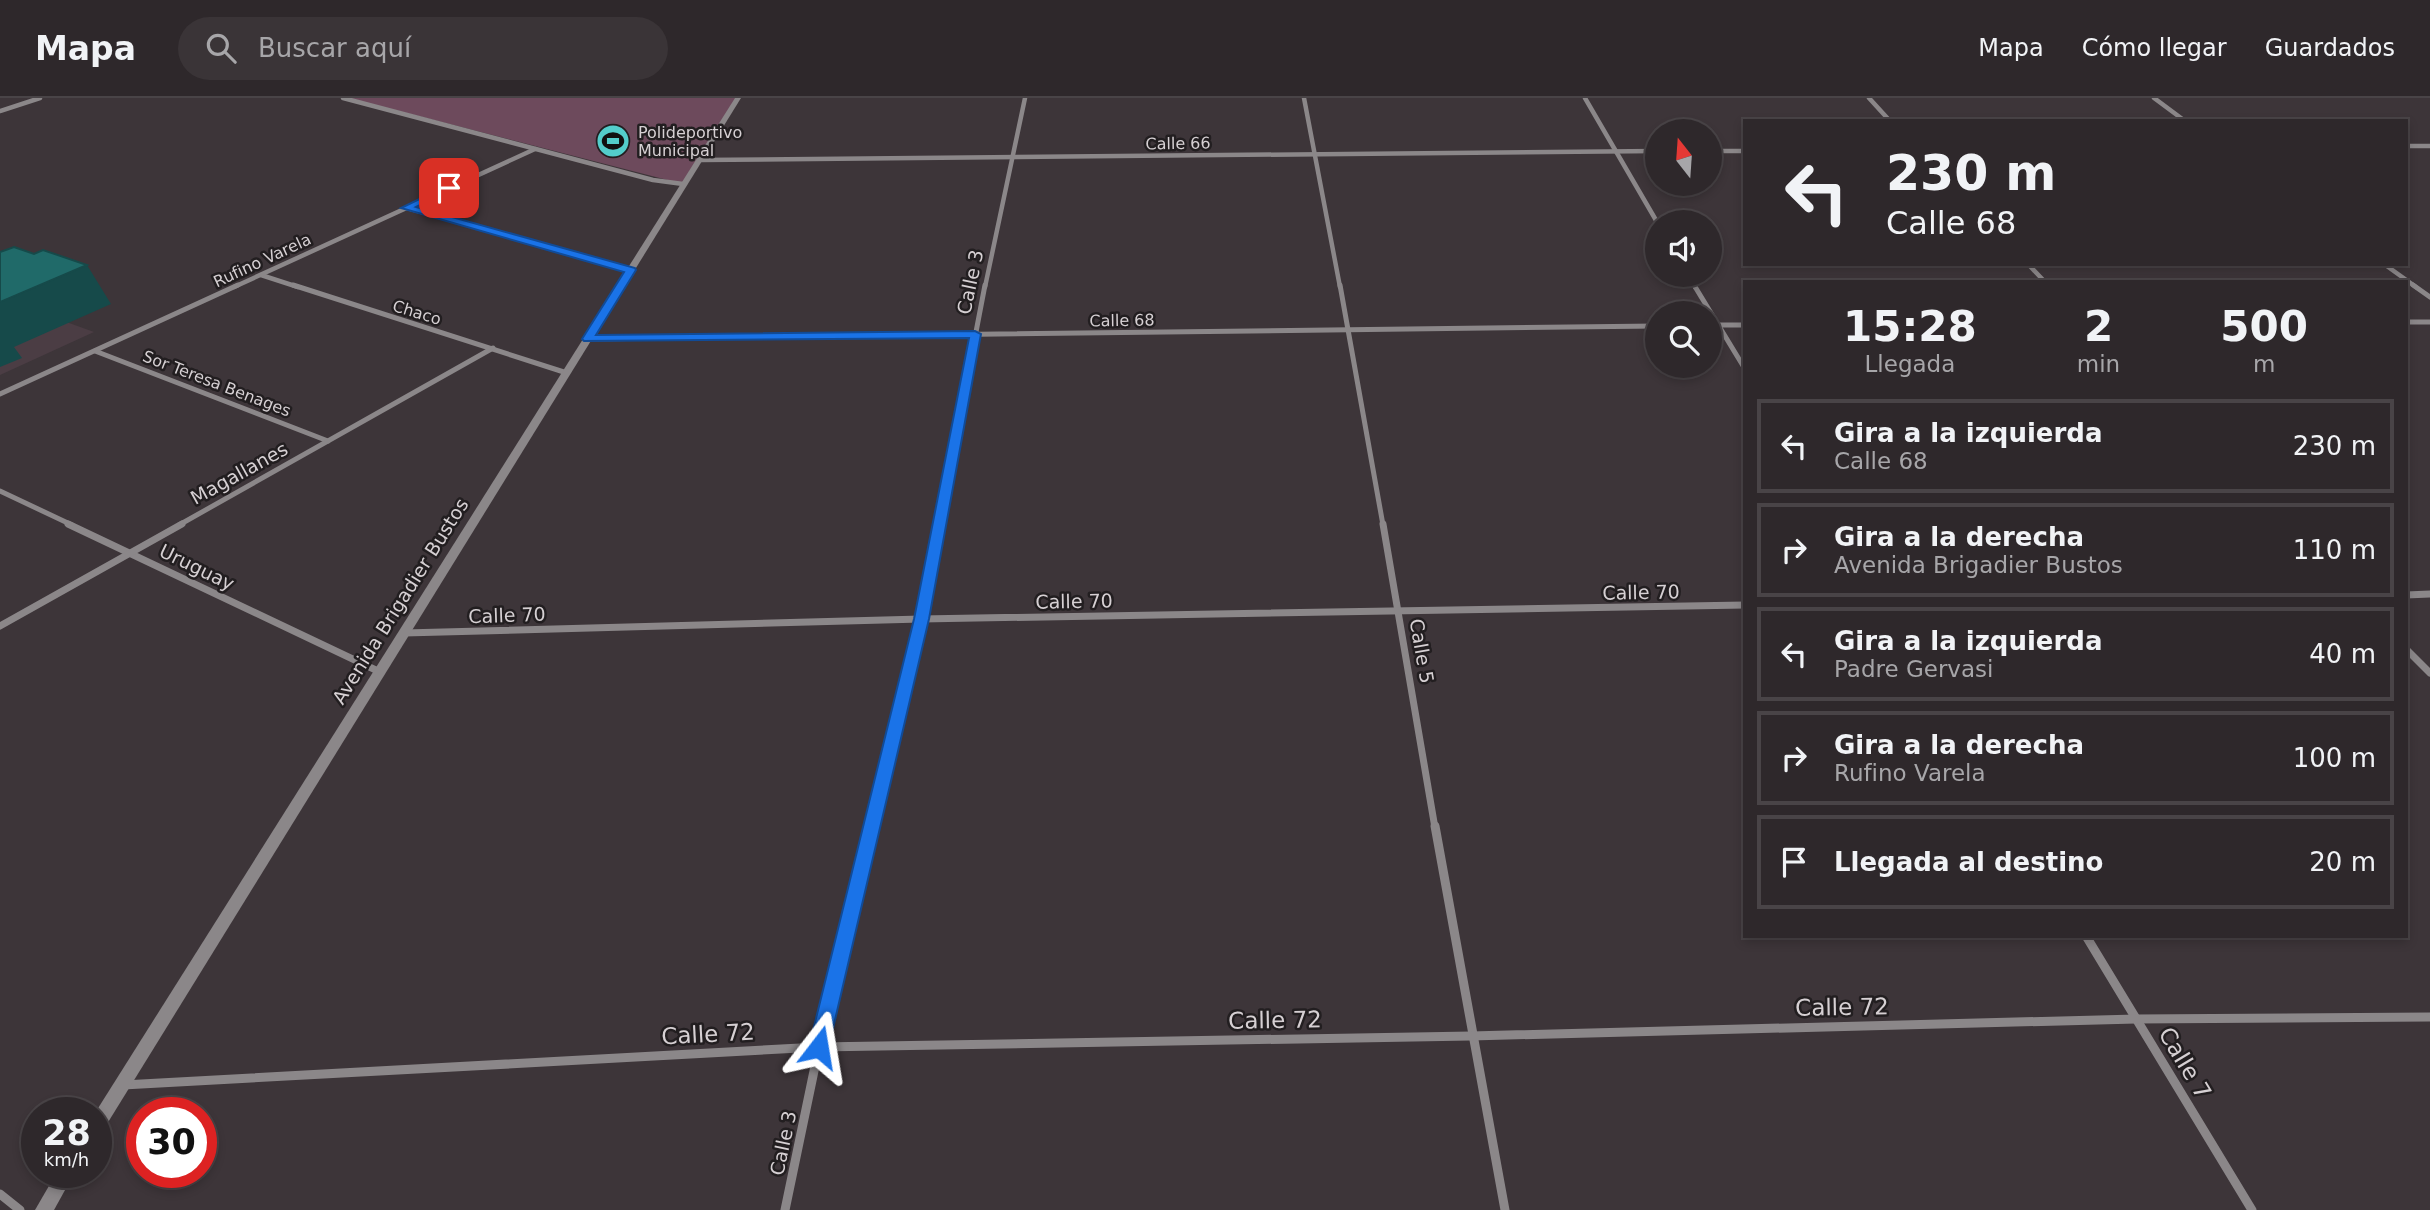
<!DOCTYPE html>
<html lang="es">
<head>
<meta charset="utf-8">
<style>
  :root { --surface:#2e282b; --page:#3a3437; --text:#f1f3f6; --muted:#a7a6a9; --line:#494447 }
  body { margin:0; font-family:"DejaVu Sans",sans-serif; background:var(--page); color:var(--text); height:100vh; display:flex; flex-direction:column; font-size:26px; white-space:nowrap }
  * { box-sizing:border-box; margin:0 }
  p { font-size:23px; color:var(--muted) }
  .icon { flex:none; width:38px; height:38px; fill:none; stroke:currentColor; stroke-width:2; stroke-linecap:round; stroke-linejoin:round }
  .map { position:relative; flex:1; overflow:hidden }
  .panel { position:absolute; left:1743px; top:182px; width:665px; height:658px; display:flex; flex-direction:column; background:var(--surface); border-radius:0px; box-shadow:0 4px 10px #0003,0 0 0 2px var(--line) }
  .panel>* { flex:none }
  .hud { position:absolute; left:1743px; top:21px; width:665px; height:147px; border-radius:0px; box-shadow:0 4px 10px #0003,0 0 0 2px var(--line); background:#2e282b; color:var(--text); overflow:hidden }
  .needle { width:46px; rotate:343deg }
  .controls { position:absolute; left:1645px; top:21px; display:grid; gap:14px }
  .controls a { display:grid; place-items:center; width:77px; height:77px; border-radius:50%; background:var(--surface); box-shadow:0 4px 10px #0003,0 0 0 2px var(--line); font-size:35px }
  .speed { position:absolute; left:21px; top:999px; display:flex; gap:14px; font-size:35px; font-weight:700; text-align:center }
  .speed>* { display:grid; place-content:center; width:91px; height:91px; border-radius:50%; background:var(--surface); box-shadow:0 4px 10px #0003,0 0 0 2px var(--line); line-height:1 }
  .speed small { font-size:18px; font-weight:400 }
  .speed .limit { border:10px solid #d22; background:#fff; color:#111 }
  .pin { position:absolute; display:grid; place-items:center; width:60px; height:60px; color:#fff; margin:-30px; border-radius:14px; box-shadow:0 4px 10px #0006 }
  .me { position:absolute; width:77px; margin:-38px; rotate:14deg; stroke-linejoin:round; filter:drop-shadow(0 0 5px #0008) }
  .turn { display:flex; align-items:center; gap:24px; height:147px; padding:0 28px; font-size:32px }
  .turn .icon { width:91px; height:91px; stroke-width:2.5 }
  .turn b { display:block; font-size:49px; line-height:60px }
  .eta { display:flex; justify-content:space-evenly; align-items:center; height:119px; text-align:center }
  .eta b { font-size:42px; font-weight:700; line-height:49px }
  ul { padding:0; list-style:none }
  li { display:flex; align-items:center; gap:21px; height:94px; margin:0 14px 10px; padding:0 14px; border:4px solid var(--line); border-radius:0px }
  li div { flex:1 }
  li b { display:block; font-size:26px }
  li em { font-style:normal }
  header { display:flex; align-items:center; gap:42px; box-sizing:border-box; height:98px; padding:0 35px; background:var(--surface); border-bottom:2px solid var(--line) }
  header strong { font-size:33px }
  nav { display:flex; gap:38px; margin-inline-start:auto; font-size:24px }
  .search { width:490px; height:63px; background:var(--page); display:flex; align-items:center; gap:18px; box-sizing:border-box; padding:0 24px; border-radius:38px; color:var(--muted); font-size:26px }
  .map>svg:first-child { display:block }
</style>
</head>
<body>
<header>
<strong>Mapa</strong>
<div class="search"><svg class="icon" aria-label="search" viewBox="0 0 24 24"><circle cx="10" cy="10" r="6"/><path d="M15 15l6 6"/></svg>Buscar aquí</div>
<nav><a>Mapa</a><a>Cómo llegar</a><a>Guardados</a></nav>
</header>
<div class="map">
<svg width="2430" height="1112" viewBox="0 0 2430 1112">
  <rect width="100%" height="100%" fill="#3d3539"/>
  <path fill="#4b3d44" d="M0,200L94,234L0,277Z"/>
  <path fill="#6d4a5c" d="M348,0H738L683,86Z"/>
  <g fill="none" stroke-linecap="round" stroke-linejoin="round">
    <g stroke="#8b8789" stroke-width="4.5">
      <path d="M343,0L653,82L683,86"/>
      <path d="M1304,0L1340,189"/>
      <path d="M1585,0L1657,124"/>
      <path d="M1869,0L1890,23"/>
      <path d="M2154,0L2185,23"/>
      <path d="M0,13L40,0"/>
      <path d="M2406,48H2430"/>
      <path d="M1710,53H1745"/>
      <path d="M700,62L1657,53"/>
      <path d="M407,110L631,172"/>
      <path d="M2028,166L2045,184"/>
      <path d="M2384,166L2416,189"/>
      <path d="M261,177L298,189"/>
      <path d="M1688,177L1695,189"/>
      <path d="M234,189L535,51"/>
      <path d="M985,189L1025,0"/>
    </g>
    <g stroke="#8b8789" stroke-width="5">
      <path d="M293,187L567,275"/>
      <path d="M1340,187L1383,427"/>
      <path d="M1694,187L1745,271"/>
      <path d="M2413,187L2430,199"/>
      <path d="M2406,224H2430"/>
      <path d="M1710,227H1745"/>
      <path d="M588,241L1657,228"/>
      <path d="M95,253L328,343"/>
      <path d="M0,296L238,187"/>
      <path d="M0,393L72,427"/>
      <path d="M179,427L493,250"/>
      <path d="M939,427L985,187"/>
    </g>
    <g stroke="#8b8789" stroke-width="7">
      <path d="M68,426L380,574"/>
      <path d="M1383,426L1435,730"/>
      <path d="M2406,497L2430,496"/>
      <path d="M0,528L182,426"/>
      <path d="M404,535L921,521L1745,507"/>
      <path d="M2406,551L2430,575"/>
      <path d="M871,730L921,521L939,426"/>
    </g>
    <g stroke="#8b8789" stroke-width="9">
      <path d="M1435,728L1505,1112"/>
      <path d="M2086,838L2252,1112"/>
      <path d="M123,987L819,949L1471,938L2136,921L2430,919"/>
      <path d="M0,1096L20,1112"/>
      <path d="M785,1112L819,949L872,728"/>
    </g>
    <g fill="#8b8789" fill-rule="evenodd">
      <path d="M735,0H741L102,1034L96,1036L95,1015Z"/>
      <path d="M57,1074H75L54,1112H35Z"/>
    </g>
  </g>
  <path fill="#164a4a" d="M87,167L111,206L14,249L22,260L0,269V204Z"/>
  <path fill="#206a69" stroke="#164a4a" stroke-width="2" d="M14,149L34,156L43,152L87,167L0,204V154Z"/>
  <path fill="#1a73e8" stroke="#114b97" stroke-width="2" d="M446,88L454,90L416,109L635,170L636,172L596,237L975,233L981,236L929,521L827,956L819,959L812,956L809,949L914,521L969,240L584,243L582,241L624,174L401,110Z"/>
  <defs>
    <symbol id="stadium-disc" viewBox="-11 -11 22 22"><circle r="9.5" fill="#53cdcb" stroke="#221e20"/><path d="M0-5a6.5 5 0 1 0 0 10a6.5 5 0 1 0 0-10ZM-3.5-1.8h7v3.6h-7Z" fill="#111"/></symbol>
  </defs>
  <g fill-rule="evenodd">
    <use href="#stadium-disc" x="594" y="24" width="38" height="38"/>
  </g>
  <g text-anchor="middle" stroke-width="5" stroke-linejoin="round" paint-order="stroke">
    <g font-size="16" fill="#d6d0d3" stroke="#221e20" text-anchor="start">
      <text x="638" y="40">Polideportivo<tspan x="638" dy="18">Municipal</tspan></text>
    </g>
    <g font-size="16" fill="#d6d0d3" stroke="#221e20">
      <text transform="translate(1178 45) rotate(-1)" y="6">Calle 66</text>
      <text transform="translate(262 162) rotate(-25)" y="6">Rufino Varela</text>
      <text transform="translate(417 214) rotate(17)" y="6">Chaco</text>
      <text transform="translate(1122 222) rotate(-1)" y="6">Calle 68</text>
      <text transform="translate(217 285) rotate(21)" y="6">Sor Teresa Benages</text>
    </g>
    <g font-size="19" fill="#d6d0d3" stroke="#221e20">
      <text transform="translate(970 184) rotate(-78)" y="7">Calle 3</text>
      <text transform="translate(239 375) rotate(-29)" y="7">Magallanes</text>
      <text transform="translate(197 469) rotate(26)" y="7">Uruguay</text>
      <text transform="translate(1641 494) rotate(-1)" y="7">Calle 70</text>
      <text transform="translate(400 503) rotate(-58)" y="7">Avenida Brigadier Bustos</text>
      <text transform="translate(1074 503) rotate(-1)" y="7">Calle 70</text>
      <text transform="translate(507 517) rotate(-2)" y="7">Calle 70</text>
      <text transform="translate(1422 553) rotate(80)" y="7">Calle 5</text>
      <text transform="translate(783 1045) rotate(-78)" y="7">Calle 3</text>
    </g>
    <g font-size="23" fill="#d6d0d3" stroke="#221e20">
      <text transform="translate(1842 909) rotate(-1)" y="8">Calle 72</text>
      <text transform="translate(1275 922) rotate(-1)" y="8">Calle 72</text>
      <text transform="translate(708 936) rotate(-3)" y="8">Calle 72</text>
      <text transform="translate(2185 965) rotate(59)" y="8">Calle 7</text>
    </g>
  </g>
</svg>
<div class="controls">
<a><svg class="needle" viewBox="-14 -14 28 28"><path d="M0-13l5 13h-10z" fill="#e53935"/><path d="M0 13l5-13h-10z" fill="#a7a6a9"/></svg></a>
<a><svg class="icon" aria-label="sound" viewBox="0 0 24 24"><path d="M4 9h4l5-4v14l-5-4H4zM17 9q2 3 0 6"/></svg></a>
<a><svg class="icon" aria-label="search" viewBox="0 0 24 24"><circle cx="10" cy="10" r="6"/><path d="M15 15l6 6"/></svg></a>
</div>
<div class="speed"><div>28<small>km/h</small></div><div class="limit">30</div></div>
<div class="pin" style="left:449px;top:90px;background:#d93025"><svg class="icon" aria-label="arrive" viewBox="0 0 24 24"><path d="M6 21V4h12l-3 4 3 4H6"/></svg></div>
<svg class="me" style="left:819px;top:949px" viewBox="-20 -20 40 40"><path d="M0-17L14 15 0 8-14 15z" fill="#1a73e8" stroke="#fff" stroke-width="4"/></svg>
<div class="hud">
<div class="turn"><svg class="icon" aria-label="left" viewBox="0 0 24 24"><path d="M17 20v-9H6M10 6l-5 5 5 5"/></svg><div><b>230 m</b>Calle 68</div></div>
</div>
<section class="panel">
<div class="eta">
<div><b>15:28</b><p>Llegada</p></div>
<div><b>2</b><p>min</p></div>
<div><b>500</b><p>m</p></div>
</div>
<ul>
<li><svg class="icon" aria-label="left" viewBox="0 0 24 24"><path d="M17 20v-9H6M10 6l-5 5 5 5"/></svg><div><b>Gira a la izquierda</b><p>Calle 68</p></div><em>230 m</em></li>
<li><svg class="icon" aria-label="right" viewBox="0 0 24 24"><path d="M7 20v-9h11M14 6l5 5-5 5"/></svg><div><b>Gira a la derecha</b><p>Avenida Brigadier Bustos</p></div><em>110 m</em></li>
<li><svg class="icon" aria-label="left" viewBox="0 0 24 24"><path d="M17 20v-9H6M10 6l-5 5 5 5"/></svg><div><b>Gira a la izquierda</b><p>Padre Gervasi</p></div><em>40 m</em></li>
<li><svg class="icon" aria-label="right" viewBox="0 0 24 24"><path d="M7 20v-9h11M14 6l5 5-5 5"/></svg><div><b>Gira a la derecha</b><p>Rufino Varela</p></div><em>100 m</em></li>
<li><svg class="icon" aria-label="arrive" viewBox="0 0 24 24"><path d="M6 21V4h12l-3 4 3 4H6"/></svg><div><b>Llegada al destino</b></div><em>20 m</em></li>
</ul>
</section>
</div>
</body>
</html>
